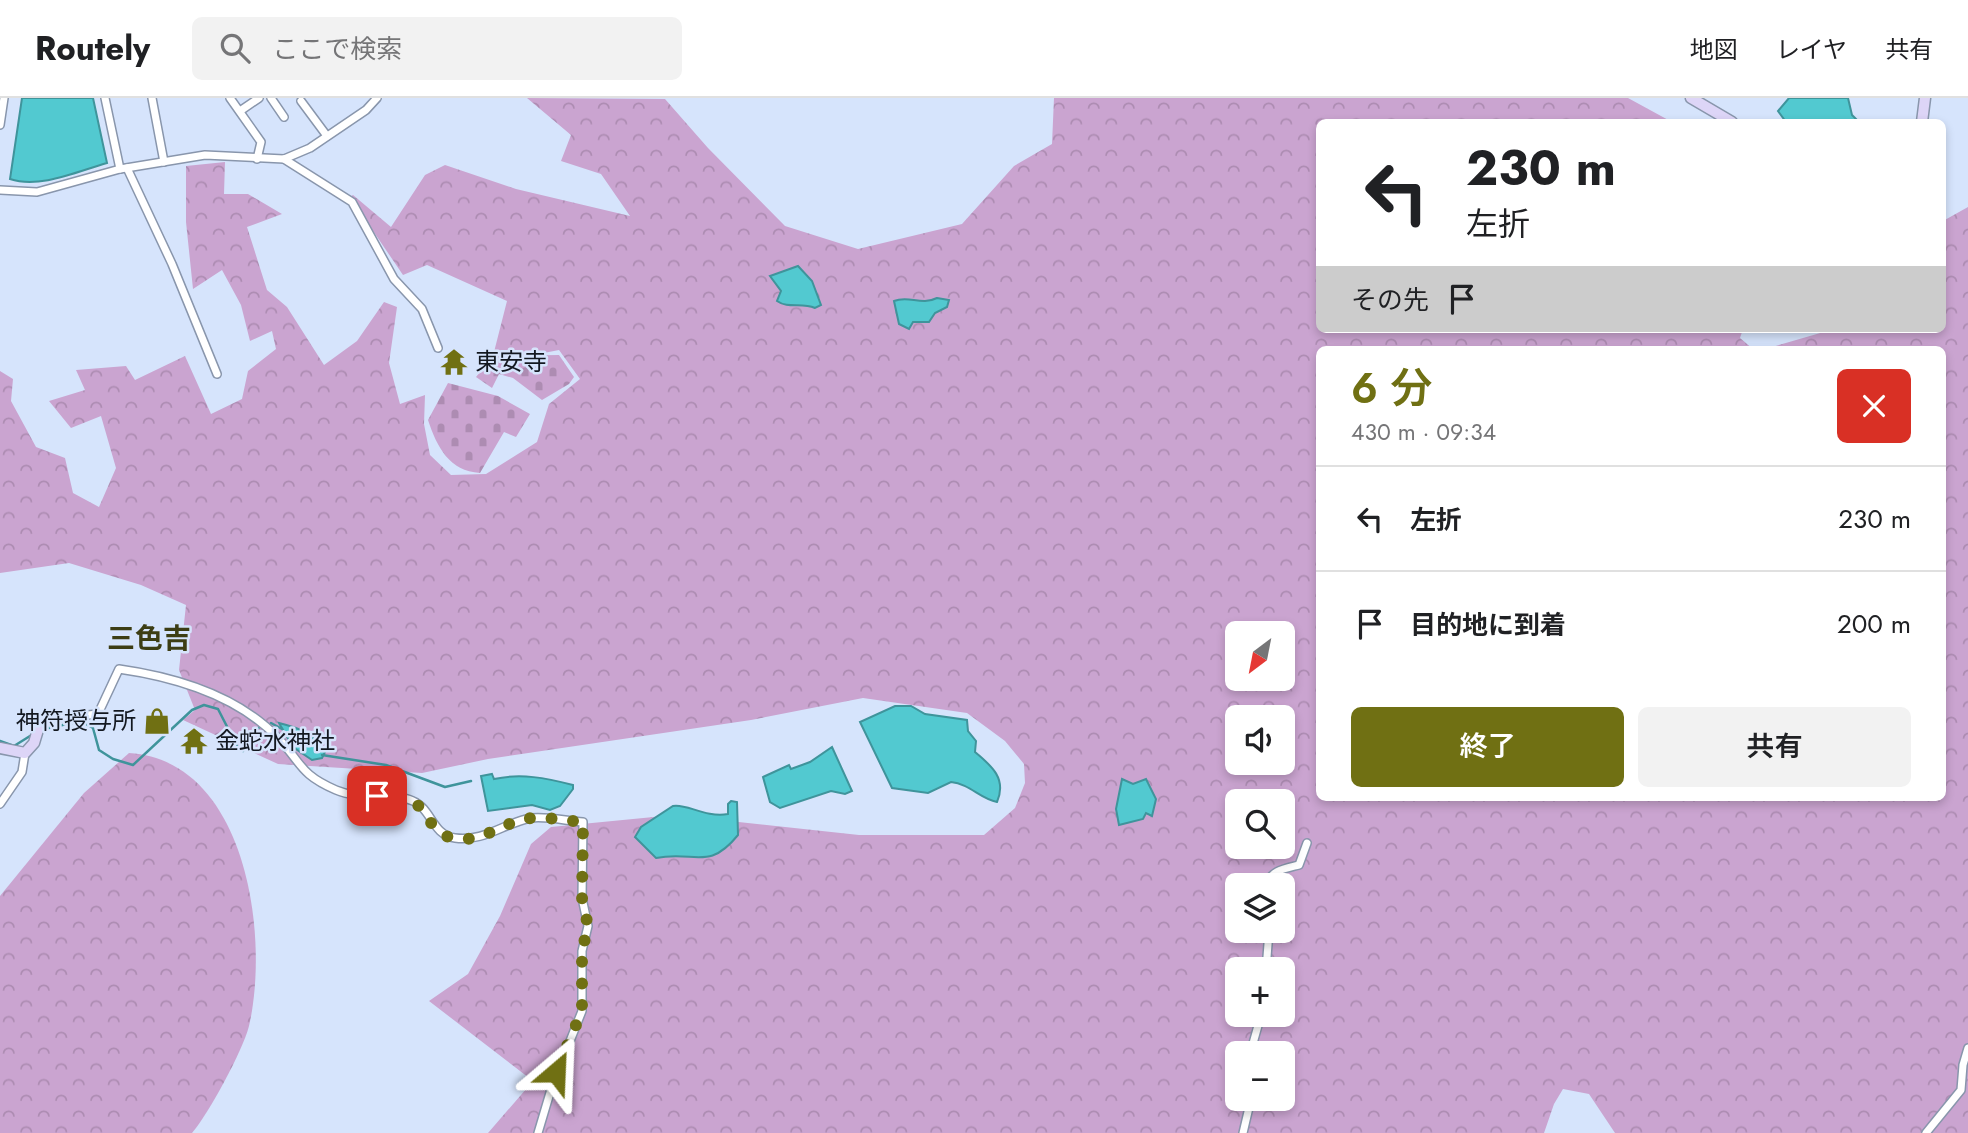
<!DOCTYPE html>
<html lang="ja">
<head>
<meta charset="utf-8">
<style>
  :root { --surface:#fff; --page:#f2f2f2; --text:#202124; --muted:#757577; --line:#e0e0e0; --accent:#707013 }
  body { margin:0; font-family:Jost,"Noto Sans JP",sans-serif; background:var(--page); color:var(--text); height:100vh; display:flex; flex-direction:column; font-size:26px; white-space:nowrap }
  * { box-sizing:border-box; margin:0 }
  p { font-size:23px; color:var(--muted) }
  .icon { flex:none; width:38px; height:38px; fill:none; stroke:currentColor; stroke-width:2; stroke-linecap:round; stroke-linejoin:round }
  .map { position:relative; flex:1; overflow:hidden }
  .drawer { position:absolute; left:1316px; top:248px; width:630px; height:455px; display:flex; flex-direction:column; background:var(--surface); border-radius:10px; box-shadow:0 4px 10px #0003 }
  .drawer>* { flex:none }
  .hud { position:absolute; left:1316px; top:21px; width:630px; height:214px; border-radius:10px; box-shadow:0 4px 10px #0003; background:#fff; color:var(--text); overflow:hidden }
  .needle { width:46px; rotate:212deg }
  .controls { position:absolute; left:1225px; top:523px; display:grid; gap:14px }
  .controls a { display:grid; place-items:center; width:70px; height:70px; border-radius:10px; background:var(--surface); box-shadow:0 4px 10px #0003; font-size:35px }
  .pin { position:absolute; display:grid; place-items:center; width:60px; height:60px; color:#fff; margin:-30px; border-radius:14px; box-shadow:0 4px 10px #0006 }
  .me { position:absolute; width:77px; margin:-38px; rotate:26deg; stroke-linejoin:round; filter:drop-shadow(0 0 5px #0008) }
  .turn { display:flex; align-items:center; gap:24px; height:147px; padding:0 35px; font-size:32px }
  .turn .icon { width:91px; height:91px; stroke-width:2.5 }
  .turn b { display:block; font-size:49px; line-height:60px }
  .then { display:flex; align-items:center; height:66px; padding:0 35px; background:#0003; gap:14px; font-size:26px }
  .round { display:grid; place-items:center; flex:none; width:74px; height:74px; border-radius:10px; background:var(--page) }
  .headline { display:flex; align-items:center; justify-content:space-between; height:119px; padding:0 35px }
  h1 { font-size:42px; font-weight:600; line-height:52px; color:var(--accent) }
  .cta { display:flex; gap:14px; margin-top:auto; padding:14px 35px }
  .cta a { flex:1; height:80px; border-radius:10px; background:var(--accent); color:#fff; font-size:28px; font-weight:600; line-height:80px; text-align:center }
  .cta a+a { background:var(--page); color:var(--text) }
  ul { padding:0; list-style:none }
  li { display:flex; align-items:center; gap:21px; height:105px; padding:0 35px; border-top:2px solid var(--line) }
  li div { flex:1 }
  li b { display:block; font-size:26px }
  li em { font-style:normal }
  header { display:flex; align-items:center; gap:42px; box-sizing:border-box; height:98px; padding:0 35px; background:var(--surface); border-bottom:2px solid var(--line) }
  header strong { font-size:33px }
  nav { display:flex; gap:38px; margin-inline-start:auto; font-size:24px }
  .search { width:490px; height:63px; background:var(--page); display:flex; align-items:center; gap:18px; box-sizing:border-box; padding:0 24px; border-radius:10px; color:var(--muted); font-size:26px }
  .map>svg:first-child { display:block }
</style>
</head>
<body>
<header>
<strong>Routely</strong>
<div class="search"><svg class="icon" aria-label="search" viewBox="0 0 24 24"><circle cx="10" cy="10" r="6"/><path d="M15 15l6 6"/></svg>ここで検索</div>
<nav><a>地図</a><a>レイヤ</a><a>共有</a></nav>
</header>
<div class="map">
<svg width="1968" height="1035" viewBox="0 0 1968 1035">
  <defs>
    <pattern id="forest-crowns" width="20" height="18" patternUnits="userSpaceOnUse" patternTransform="scale(1.75)"><rect width="20" height="18" fill="#caa4d0"/><path d="M2 6a3 3 0 1 1 6 0M12 15a3 3 0 1 1 6 0" fill="none" stroke="#ad8cb2"/></pattern>
    <pattern id="cemetery-stones" width="16" height="16" patternUnits="userSpaceOnUse" patternTransform="scale(1.75)"><rect width="16" height="16" fill="#caa4d0"/><path d="M2 7V4a2 2 0 0 1 4 0v3zM10 15v-3a2 2 0 0 1 4 0v3z" fill="#ad8cb2"/></pattern>
  </defs>
  <rect width="100%" height="100%" fill="#d6e4fc"/>
  <g fill="url(#forest-crowns)" fill-rule="evenodd">
    <path d="M527,0L665,1L708,50L785,128L858,151L962,126L1014,68L1052,46L1054,0H1628L1672,24H1320V231H1743L1740,240L1754,252H1320V700H1942V252H1762L1834,231H1942L1943,123L1968,109V1035H1615L1589,996L1563,991L1554,1006L1544,1035H488L533,983L429,903L468,876L500,818L531,746L551,729L674,717L859,737H984L1015,710L1025,685L1024,666L1005,643L967,615L863,600L751,622L488,661L422,675L278,666L183,622L195,612L179,572L186,507L141,487L69,465L0,475V273L13,281L11,303L36,349L65,360L73,395L99,409L116,370L101,318L71,330L49,303L85,292L76,272L126,268L135,282L185,258L211,316L242,301L248,273L276,251L272,233L250,243L241,207L222,172L193,191L186,124V68L225,64L224,96H248L282,116L247,129L267,192L287,209L324,267L357,243L384,204L397,209L389,265L400,306L425,297L424,326L430,357L451,377L486,376L537,344L549,306L580,281L559,252L503,263L494,254L507,203L427,167L403,177L350,99L353,97L391,129L425,77L445,67L516,91L630,118L601,76L561,63L571,37ZM1237,536H1283V581H1237ZM1237,620H1283V665H1237ZM1237,704H1283V749H1237ZM1237,788H1283V833H1237ZM1237,872H1283V917H1237ZM1237,956H1283V1001H1237Z"/>
    <path d="M129,655C246,662 270,837 249,928C243,952 209,1015 192,1035H0V798L84,695Z"/>
  </g>
  <g fill="url(#cemetery-stones)">
    <path d="M559,257L574,279L569,286L542,302L513,280L499,276L492,290L476,279L493,258Z"/>
    <path d="M448,285L498,298L530,316L516,339L504,334L480,375C449,373 437,349 428,322Z"/>
  </g>
  <g fill="#52c9d0" stroke="#3f949b" stroke-width="2">
    <path d="M22,0H93L107,65C78,73 40,91 10,81Z"/>
    <path d="M1789,0H1848L1852,17L1859,24H1786L1778,13Z"/>
    <path d="M798,168L812,183L821,207L815,210C802,204 788,211 777,203L781,193L770,178Z"/>
    <path d="M937,200L949,202L947,209L935,215L929,224H913L909,231L899,226L894,203C909,197 921,208 937,200Z"/>
    <path d="M895,608H911L925,616L967,622L968,633L976,643L975,654C992,668 1007,681 997,704C980,701 970,686 951,684L928,695L892,690L860,624Z"/>
    <path d="M279,625C299,630 314,635 325,654L322,660L312,662L293,649Z"/>
    <path d="M832,649L852,693L845,696L831,693L780,710L770,704L763,679L789,667L791,671L810,664Z"/>
    <path d="M492,676L494,681C521,675 546,680 573,687V691L560,708L550,712L532,707L488,713L481,678Z"/>
    <path d="M1122,681L1133,686L1146,681L1156,701L1152,718L1146,715L1143,721L1119,727L1116,711Z"/>
    <path d="M731,703L737,704L738,737C708,774 695,752 656,760L635,739L641,729L673,708C686,705 705,720 728,716V706Z"/>
  </g>
  <g fill="none" stroke-linecap="round" stroke-linejoin="round">
    <g stroke="#3f949b" stroke-width="2.5">
      <path d="M271,625L282,631"/>
      <path d="M44,631L81,623L93,630L99,652L113,661L133,667L192,612L204,607L218,611L238,650L243,653L253,634L261,628"/>
      <path d="M0,643L14,648L30,638"/>
      <path d="M322,657L386,667L445,689L471,683"/>
    </g>
    <defs>
      <g id="street">
        <path d="M105,0L120,71"/>
        <path d="M152,0L164,64"/>
        <path d="M230,0L261,44L257,61"/>
        <path d="M271,0L284,19"/>
        <path d="M301,3L327,38"/>
        <path d="M240,13L259,0"/>
        <path d="M0,27L4,0"/>
        <path d="M284,61L352,104L394,181L422,211L438,250"/>
        <path d="M127,70L172,166L217,276"/>
        <path d="M0,92L37,94L120,71L205,57L284,61L310,50L366,12L377,0"/>
        <path d="M40,625L47,621L98,616L119,571C175,579 238,598 278,640C302,665 299,676 336,692C361,703 389,692 413,703C432,711 432,737 455,740C484,744 504,725 531,720C547,718 567,723 583,724L582,800L588,828L582,853V913L552,988L538,1035"/>
        <path d="M0,706L22,674L25,655"/>
        <path d="M1265,788C1272,772 1283,771 1299,767L1307,745"/>
        <path d="M1266,872L1269,833"/>
        <path d="M1250,956L1261,917"/>
        <path d="M1243,1035L1251,1001"/>
        <path d="M1926,1035L1961,992L1963,967L1968,950"/>
      </g>
      <g id="secondary">
        <path d="M1691,0L1732,24"/>
        <path d="M1922,24L1925,0"/>
        <path d="M0,650L25,655L34,645L40,625"/>
      </g>
    </defs>
    <use href="#street" stroke="#8996ac" stroke-width="10"/>
    <use href="#secondary" stroke="#8996ac" stroke-width="13"/>
    <use href="#street" stroke="#fff" stroke-width="7"/>
    <use href="#secondary" stroke="#ddd5f7" stroke-width="10"/>
  </g>
  <g fill="none" stroke-linecap="round" stroke-linejoin="round">
    <path stroke="#707013" stroke-width="12" stroke-dasharray="0 21.6" d="M377,698C441,698 417,731 452,740C484,747 505,720 535,720C551,719 567,723 583,724L582,800L588,828L582,853V913L556,974"/>
  </g>
  <defs>
    <symbol id="temple-bare" viewBox="-9 -9 18 18"><path d="M0-6L5-2H3V0L6.5 2.5H4V6H1.5V3h-3V6H-4V2.5H-6.5L-3 0V-2H-5Z" fill="#707013" stroke="#d6e4fc" stroke-width="2.5" paint-order="stroke"/></symbol>
    <symbol id="shop-bare" viewBox="-9 -9 18 18"><path d="M-5-2.5h2.3a2.7 3.5 0 0 1 5.4 0H5L5.5 6h-11ZM-1.5-2.5h3a1.5 2.3 0 0 0-3 0Z" fill="#707013" stroke="#d6e4fc" stroke-width="2.5" paint-order="stroke"/></symbol>
  </defs>
  <g fill-rule="evenodd">
    <use href="#temple-bare" x="435" y="245" width="38" height="38"/>
    <use href="#shop-bare" x="138" y="604" width="38" height="38"/>
    <use href="#temple-bare" x="175" y="624" width="38" height="38"/>
  </g>
  <g text-anchor="middle" stroke-width="5" stroke-linejoin="round" paint-order="stroke">
    <g font-size="24" fill="#131820" stroke="#d6e4fc" text-anchor="start">
      <text x="475" y="272">東安寺</text>
      <text x="136" y="631" text-anchor="end">神符授与所</text>
      <text x="215" y="651">金蛇水神社</text>
    </g>
    <g font-size="28" font-weight="bold" fill="#3c3d14" stroke="#d6e4fc">
      <text x="149" y="550">三色吉</text>
    </g>
  </g>
</svg>
<div class="controls">
<a><svg class="needle" viewBox="-14 -14 28 28"><path d="M0-13l5 13h-10z" fill="#e53935"/><path d="M0 13l5-13h-10z" fill="#757577"/></svg></a>
<a><svg class="icon" aria-label="sound" viewBox="0 0 24 24"><path d="M4 9h4l5-4v14l-5-4H4zM17 9q2 3 0 6"/></svg></a>
<a><svg class="icon" aria-label="search" viewBox="0 0 24 24"><circle cx="10" cy="10" r="6"/><path d="M15 15l6 6"/></svg></a>
<a><svg class="icon" aria-label="layers" viewBox="0 0 24 24"><path d="M12 4l9 5-9 5-9-5zM3 14l9 5 9-5"/></svg></a>
<a>+</a>
<a>−</a>
</div>
<div class="pin" style="left:377px;top:698px;background:#d93025"><svg class="icon" aria-label="arrive" viewBox="0 0 24 24"><path d="M6 21V4h12l-3 4 3 4H6"/></svg></div>
<svg class="me" style="left:556px;top:974px" viewBox="-20 -20 40 40"><path d="M0-17L14 15 0 8-14 15z" fill="#707013" stroke="#fff" stroke-width="4"/></svg>
<div class="hud">
<div class="turn"><svg class="icon" aria-label="left" viewBox="0 0 24 24"><path d="M17 20v-9H6M10 6l-5 5 5 5"/></svg><div><b>230 m</b>左折</div></div>
<div class="then">その先<svg class="icon" aria-label="arrive" viewBox="0 0 24 24"><path d="M6 21V4h12l-3 4 3 4H6"/></svg></div>
</div>
<section class="drawer">
<div class="headline"><div><h1>6 分</h1><p>430 m · 09:34</p></div><a class="round" style="background:#d93025;color:#fff"><svg class="icon" aria-label="close" viewBox="0 0 24 24"><path d="M6 6l12 12M18 6L6 18"/></svg></a></div>
<ul>
<li><svg class="icon" aria-label="left" viewBox="0 0 24 24"><path d="M17 20v-9H6M10 6l-5 5 5 5"/></svg><div><b>左折</b></div><em>230 m</em></li>
<li><svg class="icon" aria-label="arrive" viewBox="0 0 24 24"><path d="M6 21V4h12l-3 4 3 4H6"/></svg><div><b>目的地に到着</b></div><em>200 m</em></li>
</ul>
<div class="cta"><a>終了</a><a>共有</a></div>
</section>
</div>
</body>
</html>
